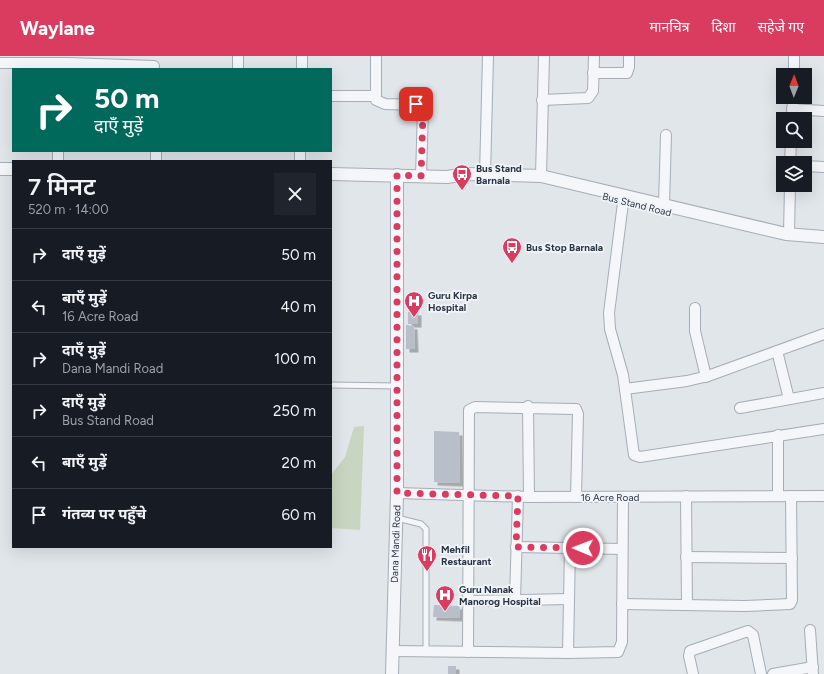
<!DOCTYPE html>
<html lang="hi">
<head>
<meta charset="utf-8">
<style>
  :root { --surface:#171b24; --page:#20242c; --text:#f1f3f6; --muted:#9ea1a6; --line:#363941; --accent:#da3c5f }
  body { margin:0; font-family:Figtree,"Noto Sans Devanagari",sans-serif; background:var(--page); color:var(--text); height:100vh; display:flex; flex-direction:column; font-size:15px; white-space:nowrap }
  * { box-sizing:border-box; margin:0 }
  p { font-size:13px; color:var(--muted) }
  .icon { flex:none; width:22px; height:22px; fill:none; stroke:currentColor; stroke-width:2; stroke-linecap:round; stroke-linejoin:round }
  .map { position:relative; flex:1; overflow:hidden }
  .drawer { position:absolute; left:12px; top:104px; width:320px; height:388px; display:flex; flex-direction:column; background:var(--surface); border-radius:0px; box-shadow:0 4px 16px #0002 }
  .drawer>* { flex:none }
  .guide { position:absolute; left:12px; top:12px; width:320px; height:84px; border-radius:0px; box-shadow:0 4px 16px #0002; background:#00695c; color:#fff; overflow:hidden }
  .needle { width:26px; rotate:1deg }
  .controls { position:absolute; left:776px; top:12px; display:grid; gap:8px }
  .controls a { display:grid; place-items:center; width:36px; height:36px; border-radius:0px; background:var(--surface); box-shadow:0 4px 16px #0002; font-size:20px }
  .pin { position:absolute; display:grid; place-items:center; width:34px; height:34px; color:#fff; margin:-17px; border-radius:8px; box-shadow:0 2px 6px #0006 }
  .me { position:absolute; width:44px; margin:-22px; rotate:271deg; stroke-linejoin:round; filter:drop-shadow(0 0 3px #0008) }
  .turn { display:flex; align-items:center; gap:14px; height:84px; padding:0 16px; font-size:18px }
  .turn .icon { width:52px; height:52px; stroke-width:2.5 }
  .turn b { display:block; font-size:28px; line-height:34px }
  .round { display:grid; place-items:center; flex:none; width:42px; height:42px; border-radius:0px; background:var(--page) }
  .headline { display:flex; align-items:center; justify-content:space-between; height:68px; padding:0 16px }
  h1 { font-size:24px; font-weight:600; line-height:30px }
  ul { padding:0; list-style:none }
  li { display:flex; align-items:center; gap:12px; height:52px; padding:0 16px; border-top:1px solid var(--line) }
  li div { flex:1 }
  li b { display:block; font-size:15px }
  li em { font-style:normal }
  header { display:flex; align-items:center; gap:24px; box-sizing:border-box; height:56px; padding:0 20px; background:var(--accent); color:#fff }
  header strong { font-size:19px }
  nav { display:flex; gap:22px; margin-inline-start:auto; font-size:14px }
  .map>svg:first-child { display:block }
</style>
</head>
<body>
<header>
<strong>Waylane</strong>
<nav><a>मानचित्र</a><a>दिशा</a><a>सहेजे गए</a></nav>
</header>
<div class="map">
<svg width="824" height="618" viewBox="0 0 824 618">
  <defs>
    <filter id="shadow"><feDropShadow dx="3.5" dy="3.5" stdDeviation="0" flood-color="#0004"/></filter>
  </defs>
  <rect width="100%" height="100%" fill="#e1e6eb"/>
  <path fill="#c8d6c1" d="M364,370L360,474L331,472V419L345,401L354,371Z"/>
  <g fill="#b8bfc9" filter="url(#shadow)">
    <rect x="408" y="256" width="10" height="12"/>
    <path d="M406,269L414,270L415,293H406Z"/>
    <path d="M434,375L459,376L460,427L434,426Z"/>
    <path d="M434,549L460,550L459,562L433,561Z"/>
    <rect x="448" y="610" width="8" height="8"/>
  </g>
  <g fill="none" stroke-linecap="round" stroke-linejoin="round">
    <defs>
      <g id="service">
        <path d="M331,329L397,330"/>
        <path d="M397,462L421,468L426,473V596"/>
      </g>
      <g id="minor">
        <path d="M376,0V44L385,48L416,49H420L423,53L421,120"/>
        <path d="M0,7H68L154,10"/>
        <path d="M238,13V0"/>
        <path d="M302,13V0"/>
        <path d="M593,17H627L629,11V0"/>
        <path d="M794,19V0"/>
        <path d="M331,40H375"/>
        <path d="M542,44L588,42L593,35L594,0"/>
        <path d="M792,53L824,55"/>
        <path d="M792,63L793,41"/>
        <path d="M58,95V105"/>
        <path d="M156,95V105"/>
        <path d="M300,105V95"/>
        <path d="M790,107L791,85"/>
        <path d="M805,110L824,111"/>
        <path d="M485,119L488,0"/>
        <path d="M541,120L544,0"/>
        <path d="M624,139L609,257L610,273L623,319L634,399L640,401L824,373"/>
        <path d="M664,148L666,79"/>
        <path d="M789,178L790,129"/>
        <path d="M695,252V275L706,321"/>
        <path d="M777,295L789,343"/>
        <path d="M625,333L687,325L708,320L824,278"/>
        <path d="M528,350L529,441"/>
        <path d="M740,352L824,337"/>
        <path d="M778,379V440"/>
        <path d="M397,437L529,441L824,440"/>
        <path d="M686,440L687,547"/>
        <path d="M516,491L622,493"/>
        <path d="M686,501L792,502"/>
        <path d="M515,544L518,440"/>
        <path d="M468,545L569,543"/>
        <path d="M622,548L745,550L790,548L792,544L791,440"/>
        <path d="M810,574L813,618"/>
        <path d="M392,595L568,597L618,596L622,586L623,441"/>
        <path d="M468,596L469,354L475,351L576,353L578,358L576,441"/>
        <path d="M568,597L570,492"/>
        <path d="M693,618L689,600L690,595L748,575L753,579L761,618"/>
        <path d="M773,618L813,611"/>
      </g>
      <g id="tertiary">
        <path d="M0,113H13"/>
        <path d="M331,118L447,121L467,118L541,120L786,178L824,181"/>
        <path d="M392,618L397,437V119"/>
      </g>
    </defs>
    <use href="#service" stroke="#a6adb6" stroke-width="7"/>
    <use href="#minor" stroke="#a6adb6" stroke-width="12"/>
    <use href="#tertiary" stroke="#a6adb6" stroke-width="14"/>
    <use href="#service" stroke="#f4f6f9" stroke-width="5"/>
    <use href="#minor" stroke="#f4f6f9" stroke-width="10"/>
    <use href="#tertiary" stroke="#f4f6f9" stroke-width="12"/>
  </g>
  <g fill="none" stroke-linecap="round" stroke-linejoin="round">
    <path stroke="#da3c5f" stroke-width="7" stroke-dasharray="0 12.6" d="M416,48L420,49L423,56L421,120L397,119V437L518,440L516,491L583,492"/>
  </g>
  <defs>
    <symbol id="bus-pin" viewBox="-11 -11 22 30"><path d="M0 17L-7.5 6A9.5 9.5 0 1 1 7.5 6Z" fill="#da3c5f" stroke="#f1f4f8"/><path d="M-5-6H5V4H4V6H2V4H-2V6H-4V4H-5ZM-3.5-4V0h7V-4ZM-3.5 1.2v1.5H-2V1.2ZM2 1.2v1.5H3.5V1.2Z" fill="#fff"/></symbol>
    <symbol id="hospital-pin" viewBox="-11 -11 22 30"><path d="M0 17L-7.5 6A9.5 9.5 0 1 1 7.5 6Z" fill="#da3c5f" stroke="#f1f4f8"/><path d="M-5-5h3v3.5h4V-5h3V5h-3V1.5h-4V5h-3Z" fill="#fff"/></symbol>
    <symbol id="restaurant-pin" viewBox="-11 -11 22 30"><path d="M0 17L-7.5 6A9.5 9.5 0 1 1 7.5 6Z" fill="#da3c5f" stroke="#f1f4f8"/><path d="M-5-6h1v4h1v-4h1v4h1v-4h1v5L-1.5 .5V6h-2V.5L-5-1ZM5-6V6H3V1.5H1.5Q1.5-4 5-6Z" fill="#fff"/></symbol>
  </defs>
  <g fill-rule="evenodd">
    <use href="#bus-pin" x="451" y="107" width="22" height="30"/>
    <use href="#bus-pin" x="501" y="180" width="22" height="30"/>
    <use href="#hospital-pin" x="403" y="234" width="22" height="30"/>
    <use href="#restaurant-pin" x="416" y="488" width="22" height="30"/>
    <use href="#hospital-pin" x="434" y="528" width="22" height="30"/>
  </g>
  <g text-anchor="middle" stroke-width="3.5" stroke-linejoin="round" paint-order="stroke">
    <g font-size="10" font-weight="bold" fill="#283444" stroke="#f1f4f8" text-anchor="start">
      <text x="476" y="116">Bus Stand<tspan x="476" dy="12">Barnala</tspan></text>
      <text x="526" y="195">Bus Stop Barnala</text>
      <text x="428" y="243">Guru Kirpa<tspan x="428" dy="12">Hospital</tspan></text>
      <text x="441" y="497">Mehfil<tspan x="441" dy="12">Restaurant</tspan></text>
      <text x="459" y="537">Guru Nanak<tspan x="459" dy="12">Manorog Hospital</tspan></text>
    </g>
    <g font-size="10" fill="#283444" stroke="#f1f4f8">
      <text transform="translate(637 148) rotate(14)" y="4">Bus Stand Road</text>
      <text x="610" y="445">16 Acre Road</text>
      <text transform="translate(395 488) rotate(-88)" y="4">Dana Mandi Road</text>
    </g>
  </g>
</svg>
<div class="controls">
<a><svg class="needle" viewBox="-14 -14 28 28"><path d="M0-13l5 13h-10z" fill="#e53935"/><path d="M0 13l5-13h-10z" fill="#9ea1a6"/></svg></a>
<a><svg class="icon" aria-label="search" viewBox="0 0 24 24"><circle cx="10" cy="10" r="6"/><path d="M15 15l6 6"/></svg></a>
<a><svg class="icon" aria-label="layers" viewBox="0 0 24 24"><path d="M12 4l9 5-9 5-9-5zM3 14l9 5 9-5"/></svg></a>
</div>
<div class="pin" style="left:416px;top:48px;background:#d93025"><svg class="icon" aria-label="arrive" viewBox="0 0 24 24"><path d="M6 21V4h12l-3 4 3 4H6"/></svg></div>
<svg class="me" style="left:583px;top:492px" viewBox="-20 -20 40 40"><circle r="17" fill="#da3c5f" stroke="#fff" stroke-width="3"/><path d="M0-11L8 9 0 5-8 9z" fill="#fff"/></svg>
<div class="guide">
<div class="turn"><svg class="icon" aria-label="right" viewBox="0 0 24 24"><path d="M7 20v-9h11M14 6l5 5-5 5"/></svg><div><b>50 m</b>दाएँ मुड़ें</div></div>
</div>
<section class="drawer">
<div class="headline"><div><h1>7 मिनट</h1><p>520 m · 14:00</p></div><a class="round"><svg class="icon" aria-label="close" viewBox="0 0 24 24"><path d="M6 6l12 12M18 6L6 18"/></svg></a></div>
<ul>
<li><svg class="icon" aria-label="right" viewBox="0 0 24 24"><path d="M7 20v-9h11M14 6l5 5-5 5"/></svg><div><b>दाएँ मुड़ें</b></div><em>50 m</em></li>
<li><svg class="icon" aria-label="left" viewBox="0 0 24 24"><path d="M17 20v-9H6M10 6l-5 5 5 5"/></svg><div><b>बाएँ मुड़ें</b><p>16 Acre Road</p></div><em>40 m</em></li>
<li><svg class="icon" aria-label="right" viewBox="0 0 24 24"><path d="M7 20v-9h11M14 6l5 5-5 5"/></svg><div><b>दाएँ मुड़ें</b><p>Dana Mandi Road</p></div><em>100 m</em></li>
<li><svg class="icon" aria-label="right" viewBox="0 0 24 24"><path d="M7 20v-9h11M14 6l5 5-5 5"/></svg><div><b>दाएँ मुड़ें</b><p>Bus Stand Road</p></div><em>250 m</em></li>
<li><svg class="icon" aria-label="left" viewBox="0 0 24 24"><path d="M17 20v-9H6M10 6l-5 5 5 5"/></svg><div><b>बाएँ मुड़ें</b></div><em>20 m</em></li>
<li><svg class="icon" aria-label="arrive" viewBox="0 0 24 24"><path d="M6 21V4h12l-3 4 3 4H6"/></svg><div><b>गंतव्य पर पहुँचे</b></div><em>60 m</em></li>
</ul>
</section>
</div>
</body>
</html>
